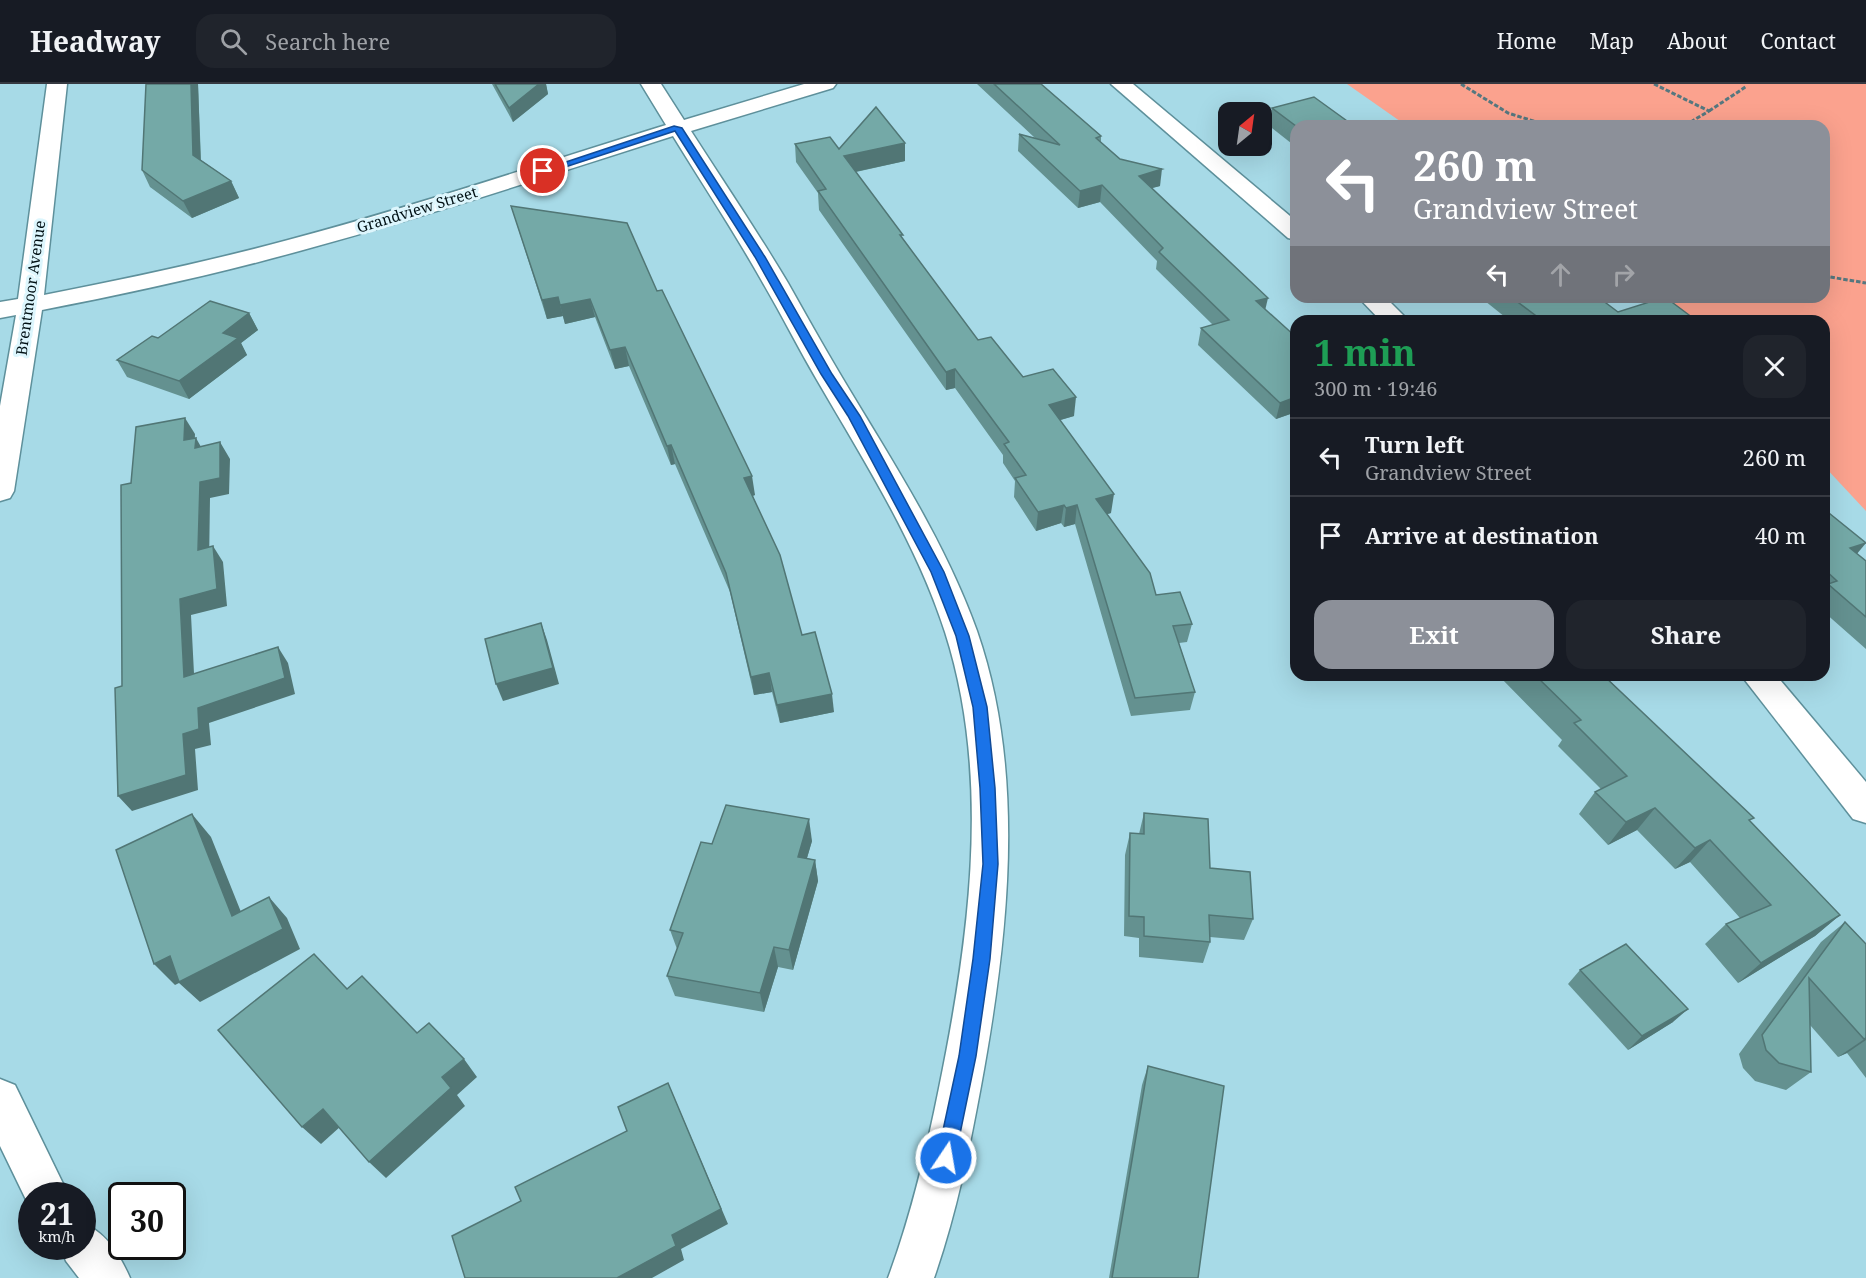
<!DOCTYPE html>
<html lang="en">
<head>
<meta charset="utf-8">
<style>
  :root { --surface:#171b24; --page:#20242c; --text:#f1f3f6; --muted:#9ea1a6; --line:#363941; --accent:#8c9099 }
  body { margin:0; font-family:"Noto Serif",serif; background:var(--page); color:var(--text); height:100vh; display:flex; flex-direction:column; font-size:22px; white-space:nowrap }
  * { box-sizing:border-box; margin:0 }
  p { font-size:20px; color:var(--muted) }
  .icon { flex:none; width:33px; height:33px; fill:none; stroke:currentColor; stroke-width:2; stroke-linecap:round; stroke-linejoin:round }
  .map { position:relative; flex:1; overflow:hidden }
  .details { position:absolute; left:1290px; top:231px; width:540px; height:366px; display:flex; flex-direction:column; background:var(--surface); border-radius:18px; box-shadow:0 6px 24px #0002 }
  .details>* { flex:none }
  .banner { position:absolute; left:1290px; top:36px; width:540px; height:183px; border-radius:18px; box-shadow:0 6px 24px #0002; background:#8c9099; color:#fff; overflow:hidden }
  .needle { width:39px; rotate:29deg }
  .fabs { position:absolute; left:1218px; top:18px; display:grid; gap:12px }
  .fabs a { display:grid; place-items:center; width:54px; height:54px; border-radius:12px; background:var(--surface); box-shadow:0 6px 24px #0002; font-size:30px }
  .speed { position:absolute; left:18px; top:1098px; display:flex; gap:12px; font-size:30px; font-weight:700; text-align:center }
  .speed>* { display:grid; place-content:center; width:78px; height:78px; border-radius:50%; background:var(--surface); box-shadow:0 6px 24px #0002; line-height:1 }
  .speed small { font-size:15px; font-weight:400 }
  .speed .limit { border:3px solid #111; border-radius:9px; background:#fff; color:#111 }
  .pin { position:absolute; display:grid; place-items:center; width:51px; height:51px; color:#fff; margin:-26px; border:3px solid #fff; border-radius:50%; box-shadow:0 2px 6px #0007 }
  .me { position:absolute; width:66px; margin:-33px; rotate:12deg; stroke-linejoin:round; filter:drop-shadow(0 0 4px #0008) }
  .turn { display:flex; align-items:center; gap:21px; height:126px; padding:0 24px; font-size:27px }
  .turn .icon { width:78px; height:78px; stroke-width:2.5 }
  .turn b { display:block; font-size:42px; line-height:51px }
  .lanes { display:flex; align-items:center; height:57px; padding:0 24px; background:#0003; justify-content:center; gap:30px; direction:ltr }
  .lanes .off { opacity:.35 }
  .round { display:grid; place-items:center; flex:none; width:63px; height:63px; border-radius:18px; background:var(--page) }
  .headline { display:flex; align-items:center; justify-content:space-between; height:102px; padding:0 24px }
  h1 { font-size:36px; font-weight:700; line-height:45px; color:#1e9e55 }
  .button { display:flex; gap:12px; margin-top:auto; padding:12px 24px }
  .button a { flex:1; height:69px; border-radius:18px; background:var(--accent); color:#fff; font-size:24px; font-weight:700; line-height:69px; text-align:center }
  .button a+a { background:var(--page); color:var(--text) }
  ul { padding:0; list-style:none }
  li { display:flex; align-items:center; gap:18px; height:78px; padding:0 24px; border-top:2px solid var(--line) }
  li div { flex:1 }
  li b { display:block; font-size:22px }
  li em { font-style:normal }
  header { display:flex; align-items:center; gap:36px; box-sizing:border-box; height:84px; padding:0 30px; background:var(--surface); border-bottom:2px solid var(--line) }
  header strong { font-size:28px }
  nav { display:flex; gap:33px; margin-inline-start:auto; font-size:21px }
  .search { width:420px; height:54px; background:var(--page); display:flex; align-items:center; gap:15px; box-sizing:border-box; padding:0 21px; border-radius:18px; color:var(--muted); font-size:22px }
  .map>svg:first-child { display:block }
</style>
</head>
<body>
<header>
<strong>Headway</strong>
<div class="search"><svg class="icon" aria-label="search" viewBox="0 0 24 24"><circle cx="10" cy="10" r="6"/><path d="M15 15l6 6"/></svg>Search here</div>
<nav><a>Home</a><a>Map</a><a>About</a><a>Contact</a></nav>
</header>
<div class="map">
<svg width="1866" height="1194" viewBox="0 0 1866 1194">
  <rect width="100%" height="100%" fill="#a7dae7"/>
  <path fill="#fba28e" d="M1347,0H1866V427L1824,382V237H1684L1650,213H1824V42H1407Z"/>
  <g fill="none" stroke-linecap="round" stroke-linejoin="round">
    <defs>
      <g id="street">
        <path d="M47,0H67L44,211C125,195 207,178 288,156C415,122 540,80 666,41L641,0H661L684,36L804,0H836L833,4L691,47C723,97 757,147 788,199C805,229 822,260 840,290C890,374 944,455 977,547C1027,691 1008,855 981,1002C969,1067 956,1131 934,1194H888C911,1132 926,1069 939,1004C969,857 992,694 945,548C916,458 864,377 817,296C798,264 782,231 763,199C735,149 703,101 673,52C550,91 428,132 303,166C217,190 130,209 42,226L14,407L10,414L0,417V322L16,231L0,234V218L18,215Z"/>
        <path d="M1111,0H1133L1296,137V156L1288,154Z"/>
        <path d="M1358,213H1385L1409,237H1381Z"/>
        <path d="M1741,591H1776L1866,698V739L1853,735Z"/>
        <path d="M0,995L15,1001L69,1112H32V1128L0,1062Z"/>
        <path d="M82,1139C106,1148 120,1171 130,1194H79L66,1177L60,1162H82Z"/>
      </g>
    </defs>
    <use href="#street" stroke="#5e909b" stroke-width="3"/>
    <g stroke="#55777f" stroke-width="3" stroke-dasharray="4.5 2" stroke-linecap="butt">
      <path d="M1461,0L1508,29L1549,42"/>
      <path d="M1654,0L1709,27L1684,42"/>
      <path d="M1709,27L1747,2"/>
      <path d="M1824,192L1866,199"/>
    </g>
    <use href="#street" fill="#fff" fill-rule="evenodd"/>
  </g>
  <g fill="#649190">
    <path d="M198,0L201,76L231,97L239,114L192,134L150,103L142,86Z"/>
    <path d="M492,0H546L548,10L513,38Z"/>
    <path d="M977,0H1041L1101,52V58L1120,75L1160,102L1152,104L1265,225L1296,328L1276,335L1198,261L1201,244L1213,241L1156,185L1157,177L1100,118L1078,124L1018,67L1019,50L1035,54Z"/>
    <path d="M1272,24L1296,42V63L1268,41Z"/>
    <path d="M905,59V77L856,88L903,155L978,256L1023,293L1074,332L1060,336L1111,429L1107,430L1156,511L1192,540L1187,558L1179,559L1195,608L1190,626L1131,632L1075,440L1064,443L1061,439L1036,447L1014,413L1015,397L1003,379V371L955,304L946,306L819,126L818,109L796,78L795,60L839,65Z"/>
    <path d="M511,122L657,207L755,411L753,412L802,551L834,628L780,639L772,608L754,611L730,508L675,380L671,381L629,282L615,285L595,233L565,240L563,232L547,235Z"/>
    <path d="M1480,213H1572L1578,217L1618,228L1697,237H1510Z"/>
    <path d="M249,229L258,246L241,259L247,271L189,315L127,293L117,276L158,254Z"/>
    <path d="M1824,425L1857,470L1866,477V565L1824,528Z"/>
    <path d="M1498,591H1604L1751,738L1840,831L1815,852L1738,899L1705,860L1726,840L1740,834L1690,778L1675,785L1637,746L1608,761L1579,730L1595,708L1601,705L1558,662L1562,656Z"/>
    <path d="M1144,729L1210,784L1253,835L1244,856L1210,853V858L1203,879L1139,873V854L1124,852L1125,771L1130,749L1139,750Z"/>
    <path d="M812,757L807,774L815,776L818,797L793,886L778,883L764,928L675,912L667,892L677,865L670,846L712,760Z"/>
    <path d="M1845,838L1866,860V994L1847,969L1838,973L1810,941L1811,988L1786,1006L1755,997L1743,984L1739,970L1821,858Z"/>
    <path d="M1580,886L1673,938L1628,966L1568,900Z"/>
    <path d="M1148,982L1198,1194H1109L1142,1001Z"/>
  </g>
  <g fill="#517675">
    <path d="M191,0H198L201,87L193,71Z"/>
    <path d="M539,0H546L548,10L513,38L509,24Z"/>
    <path d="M905,59V77L845,90L844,72Z"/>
    <path d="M1162,85L1160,102L1137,108L1139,92Z"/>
    <path d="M231,97L239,114L192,134L183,117Z"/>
    <path d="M1102,101L1100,118L1078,124L1080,107Z"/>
    <path d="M558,213L563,232L547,235L542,216Z"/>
    <path d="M1268,214L1264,231L1256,217Z"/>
    <path d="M590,215L595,233L565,240L560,221Z"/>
    <path d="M249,229L258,246L241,259L247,271L189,315L179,297L223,249Z"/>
    <path d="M625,263L629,282L615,285L610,266Z"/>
    <path d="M955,285V304L946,306V288Z"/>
    <path d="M1076,313L1074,332L1047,340L1049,321Z"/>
    <path d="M1296,313V328L1276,335L1280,319Z"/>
    <path d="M185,334L195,350L194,372L184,356Z"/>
    <path d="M196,354L205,370L195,364Z"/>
    <path d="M220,358L230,375L229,410L210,414L209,482L198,466L200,398Z"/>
    <path d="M671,361L675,380L671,381L667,362Z"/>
    <path d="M752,392L755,411L747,413L744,394Z"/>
    <path d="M1114,410L1111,429L1094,434L1096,415Z"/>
    <path d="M1064,421L1061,439L1036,447L1038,428Z"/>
    <path d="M1077,421L1075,440L1064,443L1066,424Z"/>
    <path d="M1866,459L1851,477L1850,464Z"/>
    <path d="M213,462L223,478L227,522L191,531L195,609L184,593L180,515Z"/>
    <path d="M541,539L547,556L559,600L503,617L496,600Z"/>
    <path d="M278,563L288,579L295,610L209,639L211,661L195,665L198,706L132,727L118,712L183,650L198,624Z"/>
    <path d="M769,589L772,608L754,611L751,593Z"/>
    <path d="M832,610L834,628L780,639L777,621Z"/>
    <path d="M1655,724L1637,746L1608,761L1626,738Z"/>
    <path d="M192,730L211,753L251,853L232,832Z"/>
    <path d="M809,735L812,757L801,794L798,773Z"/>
    <path d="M1710,756L1690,778L1675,785L1695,764Z"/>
    <path d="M815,776L818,797L793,886L789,866Z"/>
    <path d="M269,813L287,834L300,865L200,918L179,899L175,901L154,880Z"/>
    <path d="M1840,831L1815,852L1738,899L1761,879Z"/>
    <path d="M774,863L778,883L764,928L760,909Z"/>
    <path d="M1688,925L1673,938L1628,966L1642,952Z"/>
    <path d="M1866,954V956L1847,969L1838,973Z"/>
    <path d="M464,975L477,993L457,1011L465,1022L386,1094L369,1078L442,993Z"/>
    <path d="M668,999L728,1140L681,1165L684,1176L652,1194H617L672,1151Z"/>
    <path d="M323,1025L341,1042L321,1060L302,1043Z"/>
  </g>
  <g fill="#74a9a7" stroke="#517675" stroke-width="1.5">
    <path d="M146,0H191L193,71L231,97L183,117L142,86Z"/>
    <path d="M495,0H539L509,24Z"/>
    <path d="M994,0H1041L1101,52L1096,54L1120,75L1162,85L1139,92L1268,214L1256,217L1296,253V313L1280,319L1201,244L1229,236L1159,168L1163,164L1102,101L1080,107L1019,50L1060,61Z"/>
    <path d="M1314,13L1354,42H1296L1272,24Z"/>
    <path d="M876,23L905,59L844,72L903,151H900L978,256L991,253L1023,293L1053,285L1076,313L1049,321L1114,410L1096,415L1150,489L1156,511L1180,508L1192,540L1173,542L1195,608L1135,614L1077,421L1066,424L1064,421L1038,428L1015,394L1026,391L1004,360L1009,358L955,285L946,288L818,107L826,105L795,60L830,53L839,65Z"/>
    <path d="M511,122L627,139L657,207L662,206L752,392L744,394L780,471L802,551L815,548L832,610L777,621L769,589L751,593L726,489L671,361L667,362L625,263L610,266L590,215L560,221L558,213L542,216Z"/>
    <path d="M1511,213H1572L1578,217L1589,213H1598L1618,228L1665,213L1697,237H1543Z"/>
    <path d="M210,217L249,229L223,249L238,254L179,297L117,276L152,252L158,254Z"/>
    <path d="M185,334L184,356L196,354L195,364L220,358V394L200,398L198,466L213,462L217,505L180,515L184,593L278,563L285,594L198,624L199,645L183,650L186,691L118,712L115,604L122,602L121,401L131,399L136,343Z"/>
    <path d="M1824,425L1866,459L1850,464L1866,477V533L1828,500L1837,497L1824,485Z"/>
    <path d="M541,539L553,584L496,600L485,555Z"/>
    <path d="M1535,591H1603L1754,734L1749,736L1840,831L1761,879L1726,840L1771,821L1710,756L1695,764L1655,724L1626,738L1595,708L1627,692L1574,639L1581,636Z"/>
    <path d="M726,721L809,735L798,773L815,776L789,866L774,863L760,909L667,892L683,849L670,846L701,758L712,760Z"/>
    <path d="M1144,729L1208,735L1210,784L1250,788L1253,835L1209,831L1210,858L1144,852V833L1129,832L1130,749L1144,750Z"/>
    <path d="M192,730L232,832L269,813L283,845L179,898L170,872L154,880L116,766Z"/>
    <path d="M1845,838L1866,860V954L1864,955L1809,894L1811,988L1779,979L1766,966L1762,951Z"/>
    <path d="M1626,860L1688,925L1642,952L1580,886Z"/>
    <path d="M314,870L347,905L362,892L417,949L429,939L464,975L442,993L451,1004L369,1078L323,1025L302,1043L218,946Z"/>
    <path d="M1148,982L1224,1002L1198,1194H1112Z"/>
    <path d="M668,999L721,1125L672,1151L676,1162L617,1194H465L452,1152L521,1117L515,1103L627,1047L618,1023Z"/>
  </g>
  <path fill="#1a73e8" stroke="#114b97" stroke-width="1.5" d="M674,42L682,44L765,173L832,290L860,332L944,488L969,552L987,623L995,704L998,780L990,875L976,972L955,1074L953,1081L946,1083L940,1081L937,1074L959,972L973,875L983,780L980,704L973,623L956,552L931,488L848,332L821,290L755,173L675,47L547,89L539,87Z"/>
  <g text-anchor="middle" stroke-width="6" stroke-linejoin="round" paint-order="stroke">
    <g font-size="15" fill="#001014" stroke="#ddf6fd">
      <text transform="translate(417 126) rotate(-17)" y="5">Grandview Street</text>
      <text transform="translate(31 204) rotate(-82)" y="5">Brentmoor Avenue</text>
    </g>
  </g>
</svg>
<div class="fabs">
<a><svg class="needle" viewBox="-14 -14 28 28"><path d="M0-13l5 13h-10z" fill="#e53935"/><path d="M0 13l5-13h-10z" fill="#9ea1a6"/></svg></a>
</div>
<div class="speed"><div>21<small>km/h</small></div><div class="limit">30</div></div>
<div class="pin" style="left:543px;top:87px;background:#d93025"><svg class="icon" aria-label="arrive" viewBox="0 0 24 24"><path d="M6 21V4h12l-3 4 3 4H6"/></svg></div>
<svg class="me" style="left:946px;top:1074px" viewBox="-20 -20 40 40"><circle r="17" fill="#1a73e8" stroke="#fff" stroke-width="3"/><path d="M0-11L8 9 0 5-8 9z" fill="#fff"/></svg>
<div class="banner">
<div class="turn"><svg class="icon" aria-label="left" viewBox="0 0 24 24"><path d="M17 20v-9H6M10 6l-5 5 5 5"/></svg><div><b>260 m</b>Grandview Street</div></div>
<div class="lanes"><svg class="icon" aria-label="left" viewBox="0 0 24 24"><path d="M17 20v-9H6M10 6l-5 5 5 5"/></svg><svg class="icon off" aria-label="ahead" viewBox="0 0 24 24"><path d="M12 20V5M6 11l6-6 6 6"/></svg><svg class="icon off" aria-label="right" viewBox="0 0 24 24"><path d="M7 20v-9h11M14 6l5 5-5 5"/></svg></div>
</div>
<section class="details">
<div class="headline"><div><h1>1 min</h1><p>300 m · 19:46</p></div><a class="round"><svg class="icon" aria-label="close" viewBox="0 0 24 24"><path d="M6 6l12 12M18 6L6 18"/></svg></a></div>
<ul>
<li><svg class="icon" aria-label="left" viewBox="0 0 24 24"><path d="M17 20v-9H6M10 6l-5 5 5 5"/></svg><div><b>Turn left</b><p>Grandview Street</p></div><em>260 m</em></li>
<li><svg class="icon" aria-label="arrive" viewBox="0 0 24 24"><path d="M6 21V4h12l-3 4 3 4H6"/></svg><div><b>Arrive at destination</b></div><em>40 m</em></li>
</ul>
<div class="button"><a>Exit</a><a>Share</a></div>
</section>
</div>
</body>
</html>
